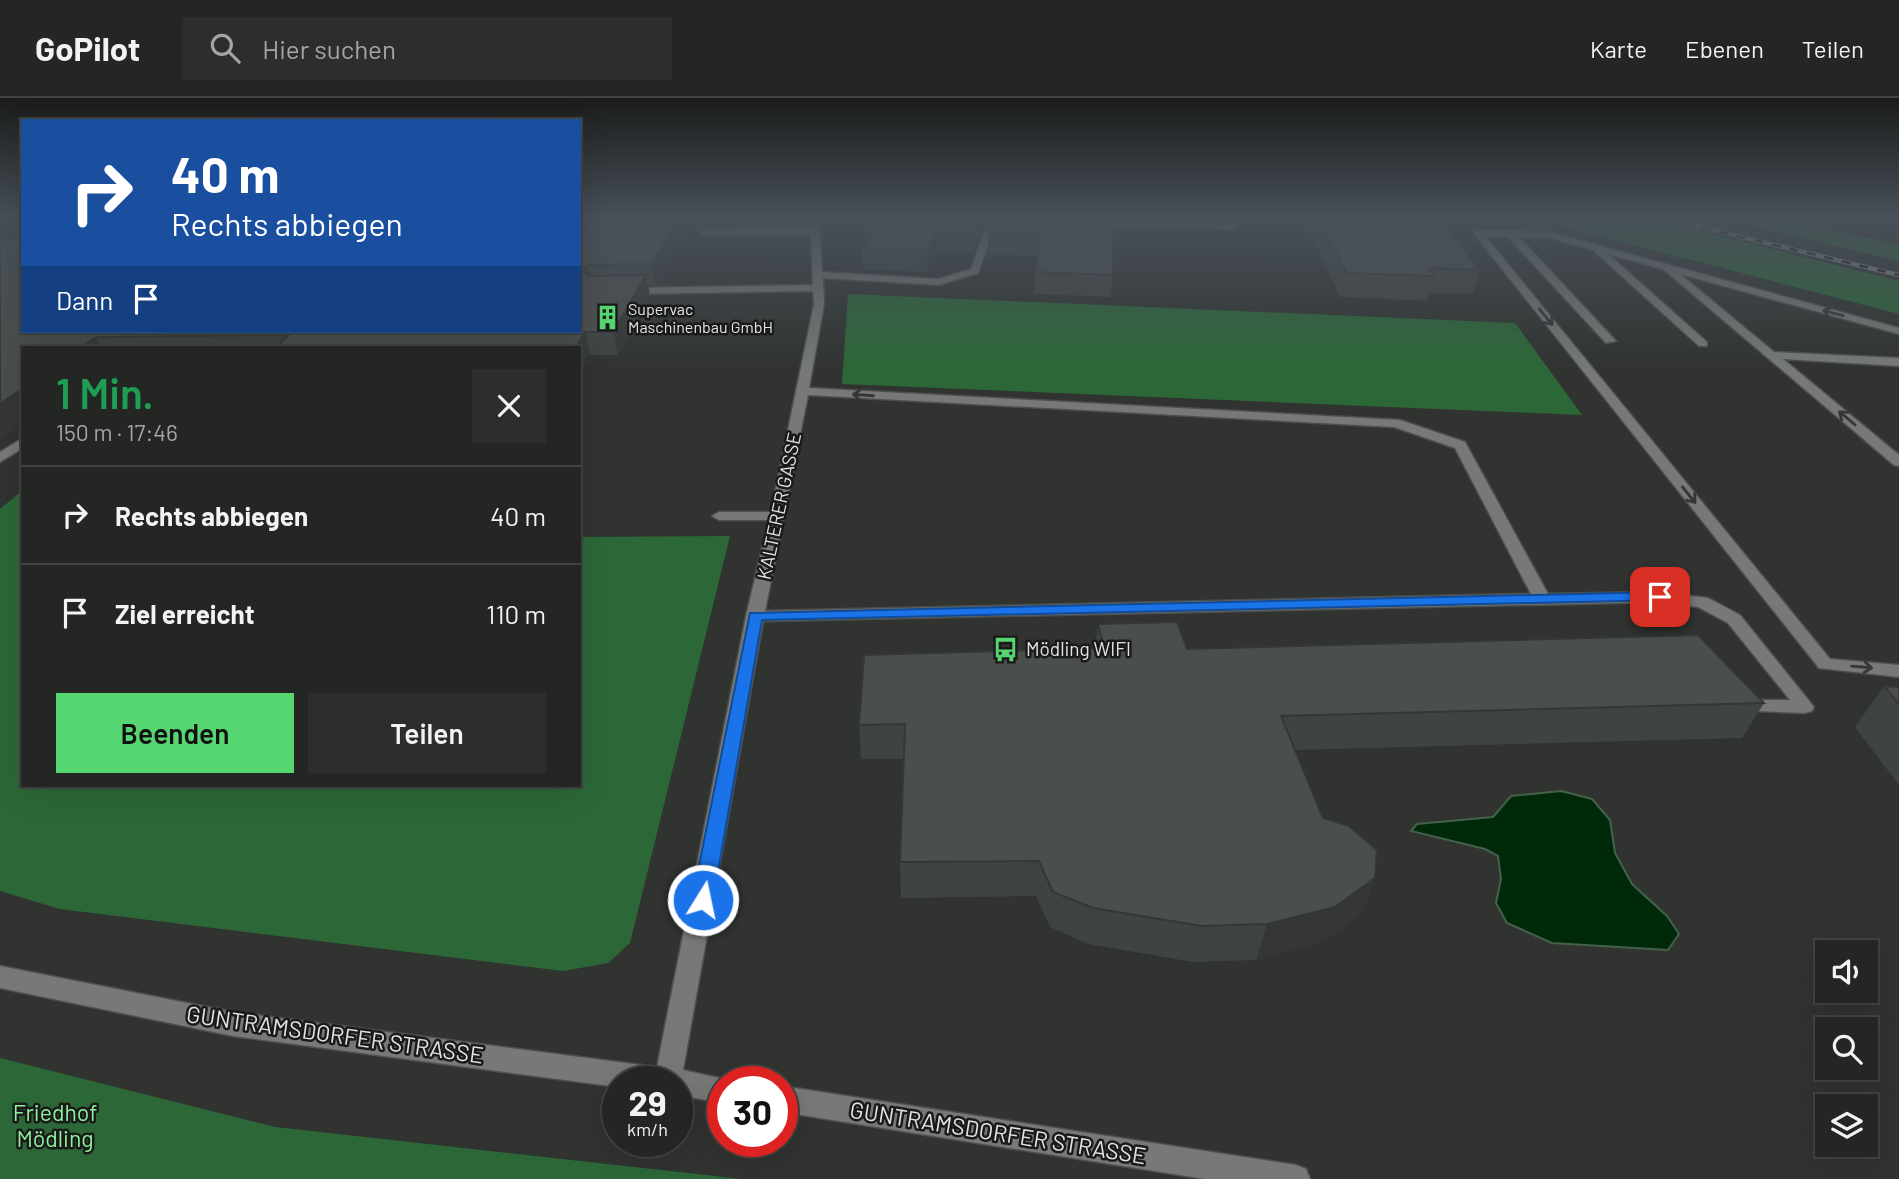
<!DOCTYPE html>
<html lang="de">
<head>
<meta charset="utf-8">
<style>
  :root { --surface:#242624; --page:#2c2e2c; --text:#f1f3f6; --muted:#a3a5a6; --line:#414341; --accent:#56d671 }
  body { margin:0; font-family:Barlow,sans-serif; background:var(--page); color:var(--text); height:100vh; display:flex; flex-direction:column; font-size:26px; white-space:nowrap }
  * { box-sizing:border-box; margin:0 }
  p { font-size:23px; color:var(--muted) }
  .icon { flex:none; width:38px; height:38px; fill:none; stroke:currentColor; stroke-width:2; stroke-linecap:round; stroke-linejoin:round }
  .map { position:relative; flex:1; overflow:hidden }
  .drawer { position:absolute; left:21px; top:248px; width:560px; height:441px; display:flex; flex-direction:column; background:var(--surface); border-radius:0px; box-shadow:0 7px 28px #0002,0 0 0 2px var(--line) }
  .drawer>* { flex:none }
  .top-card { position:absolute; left:21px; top:21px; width:560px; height:214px; border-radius:0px; box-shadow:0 7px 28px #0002,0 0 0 2px var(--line); background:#1a4fa0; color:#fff; overflow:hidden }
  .fabs { position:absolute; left:1815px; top:842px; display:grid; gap:14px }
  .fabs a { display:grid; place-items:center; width:63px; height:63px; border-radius:0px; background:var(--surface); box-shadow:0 7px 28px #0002,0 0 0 2px var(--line); font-size:35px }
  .speed { position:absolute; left:602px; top:968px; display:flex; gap:14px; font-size:35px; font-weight:700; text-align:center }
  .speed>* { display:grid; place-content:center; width:91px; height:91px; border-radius:50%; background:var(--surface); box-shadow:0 7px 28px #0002,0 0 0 2px var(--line); line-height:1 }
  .speed small { font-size:18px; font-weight:400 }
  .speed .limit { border:10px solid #d22; background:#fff; color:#111 }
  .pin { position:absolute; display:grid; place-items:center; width:60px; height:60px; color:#fff; margin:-30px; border-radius:14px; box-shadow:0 4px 10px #0006 }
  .me { position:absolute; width:77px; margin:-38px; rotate:10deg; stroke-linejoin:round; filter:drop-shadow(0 0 5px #0008) }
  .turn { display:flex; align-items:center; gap:24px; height:147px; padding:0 35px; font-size:32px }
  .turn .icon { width:91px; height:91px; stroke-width:2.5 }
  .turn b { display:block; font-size:49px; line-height:60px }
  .then { display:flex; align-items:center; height:66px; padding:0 35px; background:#0003; gap:14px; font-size:26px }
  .round { display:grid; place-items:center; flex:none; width:74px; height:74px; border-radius:0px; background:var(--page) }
  .headline { display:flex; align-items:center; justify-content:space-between; height:119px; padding:0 35px }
  h1 { font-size:42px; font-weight:600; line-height:52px; color:#1e9e55 }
  .cta { display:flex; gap:14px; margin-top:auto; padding:14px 35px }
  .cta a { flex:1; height:80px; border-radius:0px; background:var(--accent); color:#111; font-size:28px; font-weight:600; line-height:80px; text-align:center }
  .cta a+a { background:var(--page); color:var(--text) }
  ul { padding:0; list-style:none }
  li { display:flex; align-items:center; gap:21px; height:98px; padding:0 35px; border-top:2px solid var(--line) }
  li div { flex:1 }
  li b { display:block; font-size:26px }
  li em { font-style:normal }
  header { display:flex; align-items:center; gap:42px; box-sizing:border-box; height:98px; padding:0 35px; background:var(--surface); border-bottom:2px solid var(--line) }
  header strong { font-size:33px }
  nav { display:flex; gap:38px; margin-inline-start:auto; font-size:24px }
  .search { width:490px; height:63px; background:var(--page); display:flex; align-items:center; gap:18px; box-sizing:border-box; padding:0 24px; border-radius:0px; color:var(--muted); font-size:26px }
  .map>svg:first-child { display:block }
</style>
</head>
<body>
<header>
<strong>GoPilot</strong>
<div class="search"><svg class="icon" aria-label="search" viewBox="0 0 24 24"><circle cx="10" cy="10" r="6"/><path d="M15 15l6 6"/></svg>Hier suchen</div>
<nav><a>Karte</a><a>Ebenen</a><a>Teilen</a></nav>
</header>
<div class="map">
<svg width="1899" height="1081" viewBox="0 0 1899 1081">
  <rect width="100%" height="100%" fill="#303330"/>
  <g fill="#2c6837">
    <path d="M1534,121H1653L1899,183V216Z"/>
    <path d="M1723,121H1783L1899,147V163Z"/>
    <path d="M848,196L1515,225L1582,317L842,286Z"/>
    <path d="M23,392V688H579V439L730,438L630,845L608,865L563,873L60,811L0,793V411Z"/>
    <path d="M0,960L275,1029L742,1081H0Z"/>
  </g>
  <path fill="#002909" stroke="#44614a" stroke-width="2" d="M1561,693L1592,701L1610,722L1615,755L1632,786L1667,818L1679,836L1668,852L1552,845L1507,825L1496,805L1501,781L1498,758L1485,751L1411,733L1417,726L1493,719L1511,698Z"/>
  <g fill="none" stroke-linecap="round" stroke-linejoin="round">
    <defs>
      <g id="minor">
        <path d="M811,121H819L822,174L938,181L971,171L989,121H997L978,175L939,187L823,180L824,206L809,290L1400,322L1465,344L1548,496L1660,494L1708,500L1740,517L1814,609L1812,613L1805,615L1733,612L1731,608L1733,604L1740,602H1790L1728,525L1698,509L1660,504L763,523L683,972L733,983L723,984V1005L677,997V984H618V989L233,938L0,890V868L233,914L657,969L746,518L769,422H719L712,418L719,414H771L814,206L813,193L627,196L622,193L627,190L813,187L811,136L705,137L701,134L705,131L811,130ZM808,297L1394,329L1455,350L1531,496L765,513Z"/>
        <path d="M1087,121L1233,125L1237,128L1233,131L1090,126Z"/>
        <path d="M1478,132L1549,134L1899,230V236L1680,176L1774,254L1899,260V268L1783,261L1899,357V368L1894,367L1663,171L1608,156L1707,244V248H1699L1593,152L1549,140L1519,139L1616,243L1606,245L1508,139L1485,138L1830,561L1899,567V579L1819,570L1475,137V133Z"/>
        <path d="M23,340V350L0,364V354Z"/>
        <path d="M782,988L1296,1067L1306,1071L1310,1081H1205L782,1014Z"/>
      </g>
    </defs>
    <use href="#minor" stroke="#4d4f4d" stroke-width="3"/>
    <use href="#minor" fill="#767976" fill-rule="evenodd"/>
    <defs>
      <path id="rail" d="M1667,121L1899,177"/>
    </defs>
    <use href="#rail" stroke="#8b8e8b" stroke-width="4.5"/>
    <use href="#rail" stroke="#191a19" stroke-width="2.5" stroke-dasharray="9" stroke-linecap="butt"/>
  </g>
  <g fill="#404441">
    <path d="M579,121L686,131L656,187H648L650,198L618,257H590L579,250H23V325L0,342L23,233H579Z"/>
    <path d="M986,121L974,155L937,153L927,174L863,171L862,150L865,146L863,126Z"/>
    <path d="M1113,121V177L1111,199L1034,196L1035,174L1038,158L988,156V135Z"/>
    <path d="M1304,121H1439L1480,172L1472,196L1430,195L1427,203L1340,199Z"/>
    <path d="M1098,526L1187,551L1764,605L1742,640L1295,652L1323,720L1375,780L1362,815L1323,844L1256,862L1193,864L1088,846L1050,829L1036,798L901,800L900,764L904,661H861L859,627L1095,551Z"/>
    <path d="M1884,588L1899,589V687L1855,629Z"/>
  </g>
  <g fill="#343735">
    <path d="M678,121H684L686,131L656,187L652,166Z"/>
    <path d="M979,121H986L974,155V135Z"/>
    <path d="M937,133V153L927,174V153Z"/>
    <path d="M588,167L592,187L580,172Z"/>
    <path d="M646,177L650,198L618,257L613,234Z"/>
    <path d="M585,234L590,257L579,277V250H576Z"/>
    <path d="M96,239L101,250H80Z"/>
    <path d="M23,290V325L0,342V306Z"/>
    <path d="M1375,780L1362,815L1323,844L1256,862L1267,826Z"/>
  </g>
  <g fill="#4b4f4c" stroke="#343735" stroke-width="2">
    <path d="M579,121H678L652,166L588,167L580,172L588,178L646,177L613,234H585L576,250H275L289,237L96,239L80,250H23V290L0,306V142H9L23,133V233H579Z"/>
    <path d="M866,121H979L974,135L937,133L927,153L862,150L877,127L863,126Z"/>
    <path d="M993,121H1113V177L1035,174L1041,137L988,135Z"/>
    <path d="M1319,121H1439L1480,172L1429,170L1434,178L1346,175Z"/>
    <path d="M1177,524L1187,551L1698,537L1764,605L1281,618L1323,720L1349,728L1377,752L1375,780L1335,809L1267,826L1202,828L1093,810L1053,794L1039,763L900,764L905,626L859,627L864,557L1104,550L1098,526Z"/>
    <path d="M1884,588L1899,589V606Z"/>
  </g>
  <defs><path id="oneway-shaft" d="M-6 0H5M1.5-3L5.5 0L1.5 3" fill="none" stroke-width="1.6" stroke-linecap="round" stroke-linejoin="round" transform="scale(1.75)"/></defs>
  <g stroke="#353635">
    <use href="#oneway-shaft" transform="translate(1833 215) rotate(-165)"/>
    <use href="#oneway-shaft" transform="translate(1546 219) rotate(51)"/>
    <use href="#oneway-shaft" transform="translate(863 297) rotate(-176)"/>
    <use href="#oneway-shaft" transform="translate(1847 320) rotate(-140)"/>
    <use href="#oneway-shaft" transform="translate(1689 397) rotate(51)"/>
    <use href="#oneway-shaft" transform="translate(1862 569) rotate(5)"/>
  </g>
  <linearGradient id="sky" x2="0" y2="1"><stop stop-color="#1a1c1a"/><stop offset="0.44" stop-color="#485059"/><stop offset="1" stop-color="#485059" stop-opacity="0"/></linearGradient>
  <rect width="1899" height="272" fill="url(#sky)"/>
  <path fill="#1a73e8" stroke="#114b97" stroke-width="2" d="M1660,494L1666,496L1668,499L1666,502L762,522L713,802L710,808L703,811L695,808L692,802L750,515Z"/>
  <defs>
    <symbol id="building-bare" viewBox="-9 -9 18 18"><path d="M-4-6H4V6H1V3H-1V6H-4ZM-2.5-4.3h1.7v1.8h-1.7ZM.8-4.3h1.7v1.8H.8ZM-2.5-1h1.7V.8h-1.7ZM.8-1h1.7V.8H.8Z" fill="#56d671" stroke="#191a19" stroke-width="2.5" paint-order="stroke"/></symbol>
    <symbol id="bus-bare" viewBox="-9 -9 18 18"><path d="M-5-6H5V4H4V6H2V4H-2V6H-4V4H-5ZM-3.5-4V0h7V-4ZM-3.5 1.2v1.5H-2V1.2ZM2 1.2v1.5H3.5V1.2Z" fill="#56d671" stroke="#191a19" stroke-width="2.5" paint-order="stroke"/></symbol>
  </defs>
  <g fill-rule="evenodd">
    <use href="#building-bare" x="590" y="202" width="35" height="35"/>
    <use href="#bus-bare" x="988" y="534" width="35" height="35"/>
  </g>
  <g text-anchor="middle" stroke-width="5" stroke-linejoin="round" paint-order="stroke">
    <g font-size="16" fill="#e2e4e2" stroke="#191a19" text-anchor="start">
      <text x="628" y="217">Supervac<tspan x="628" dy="18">Maschinenbau GmbH</tspan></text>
    </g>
    <g font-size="19" fill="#e2e4e2" stroke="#191a19">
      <text transform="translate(779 408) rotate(-78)" y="7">KALTERER GASSE</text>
    </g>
    <g font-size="19" fill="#e2e4e2" stroke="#191a19" text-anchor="start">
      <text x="1026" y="558">Mödling WIFI</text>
    </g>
    <g font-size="23" fill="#e2e4e2" stroke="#191a19">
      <text transform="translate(335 937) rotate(8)" y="8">GUNTRAMSDORFER STRASSE</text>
      <text transform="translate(998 1035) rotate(9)" y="8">GUNTRAMSDORFER STRASSE</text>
    </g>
    <g font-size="23" fill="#8cf29c" stroke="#191a19">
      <text x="55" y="1023">Friedhof<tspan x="55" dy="26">Mödling</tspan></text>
    </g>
  </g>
</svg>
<div class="fabs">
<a><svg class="icon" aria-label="sound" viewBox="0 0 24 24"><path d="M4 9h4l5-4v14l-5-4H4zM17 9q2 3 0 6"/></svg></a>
<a><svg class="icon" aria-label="search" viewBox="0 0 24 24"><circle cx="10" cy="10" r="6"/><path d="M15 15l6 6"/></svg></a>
<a><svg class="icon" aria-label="layers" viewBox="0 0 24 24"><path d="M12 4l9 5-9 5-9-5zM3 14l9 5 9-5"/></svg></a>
</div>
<div class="speed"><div>29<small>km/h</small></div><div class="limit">30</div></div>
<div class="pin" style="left:1660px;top:499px;background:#d93025"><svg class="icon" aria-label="arrive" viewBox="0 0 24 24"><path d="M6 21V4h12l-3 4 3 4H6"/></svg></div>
<svg class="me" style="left:703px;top:802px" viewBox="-20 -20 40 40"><circle r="17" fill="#1a73e8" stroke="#fff" stroke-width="3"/><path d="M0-11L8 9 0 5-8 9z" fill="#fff"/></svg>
<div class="top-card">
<div class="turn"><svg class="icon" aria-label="right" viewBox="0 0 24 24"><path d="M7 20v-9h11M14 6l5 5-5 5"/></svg><div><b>40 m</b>Rechts abbiegen</div></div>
<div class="then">Dann<svg class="icon" aria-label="arrive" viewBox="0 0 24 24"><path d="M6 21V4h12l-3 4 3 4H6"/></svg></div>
</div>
<section class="drawer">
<div class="headline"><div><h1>1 Min.</h1><p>150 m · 17:46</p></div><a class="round"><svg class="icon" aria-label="close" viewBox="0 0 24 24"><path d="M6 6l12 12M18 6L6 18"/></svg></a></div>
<ul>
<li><svg class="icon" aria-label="right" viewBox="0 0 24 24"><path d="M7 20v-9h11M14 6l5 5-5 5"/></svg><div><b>Rechts abbiegen</b></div><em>40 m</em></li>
<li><svg class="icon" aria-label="arrive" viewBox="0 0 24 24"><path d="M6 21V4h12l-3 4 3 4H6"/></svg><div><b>Ziel erreicht</b></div><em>110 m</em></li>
</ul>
<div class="cta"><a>Beenden</a><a>Teilen</a></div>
</section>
</div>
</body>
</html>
